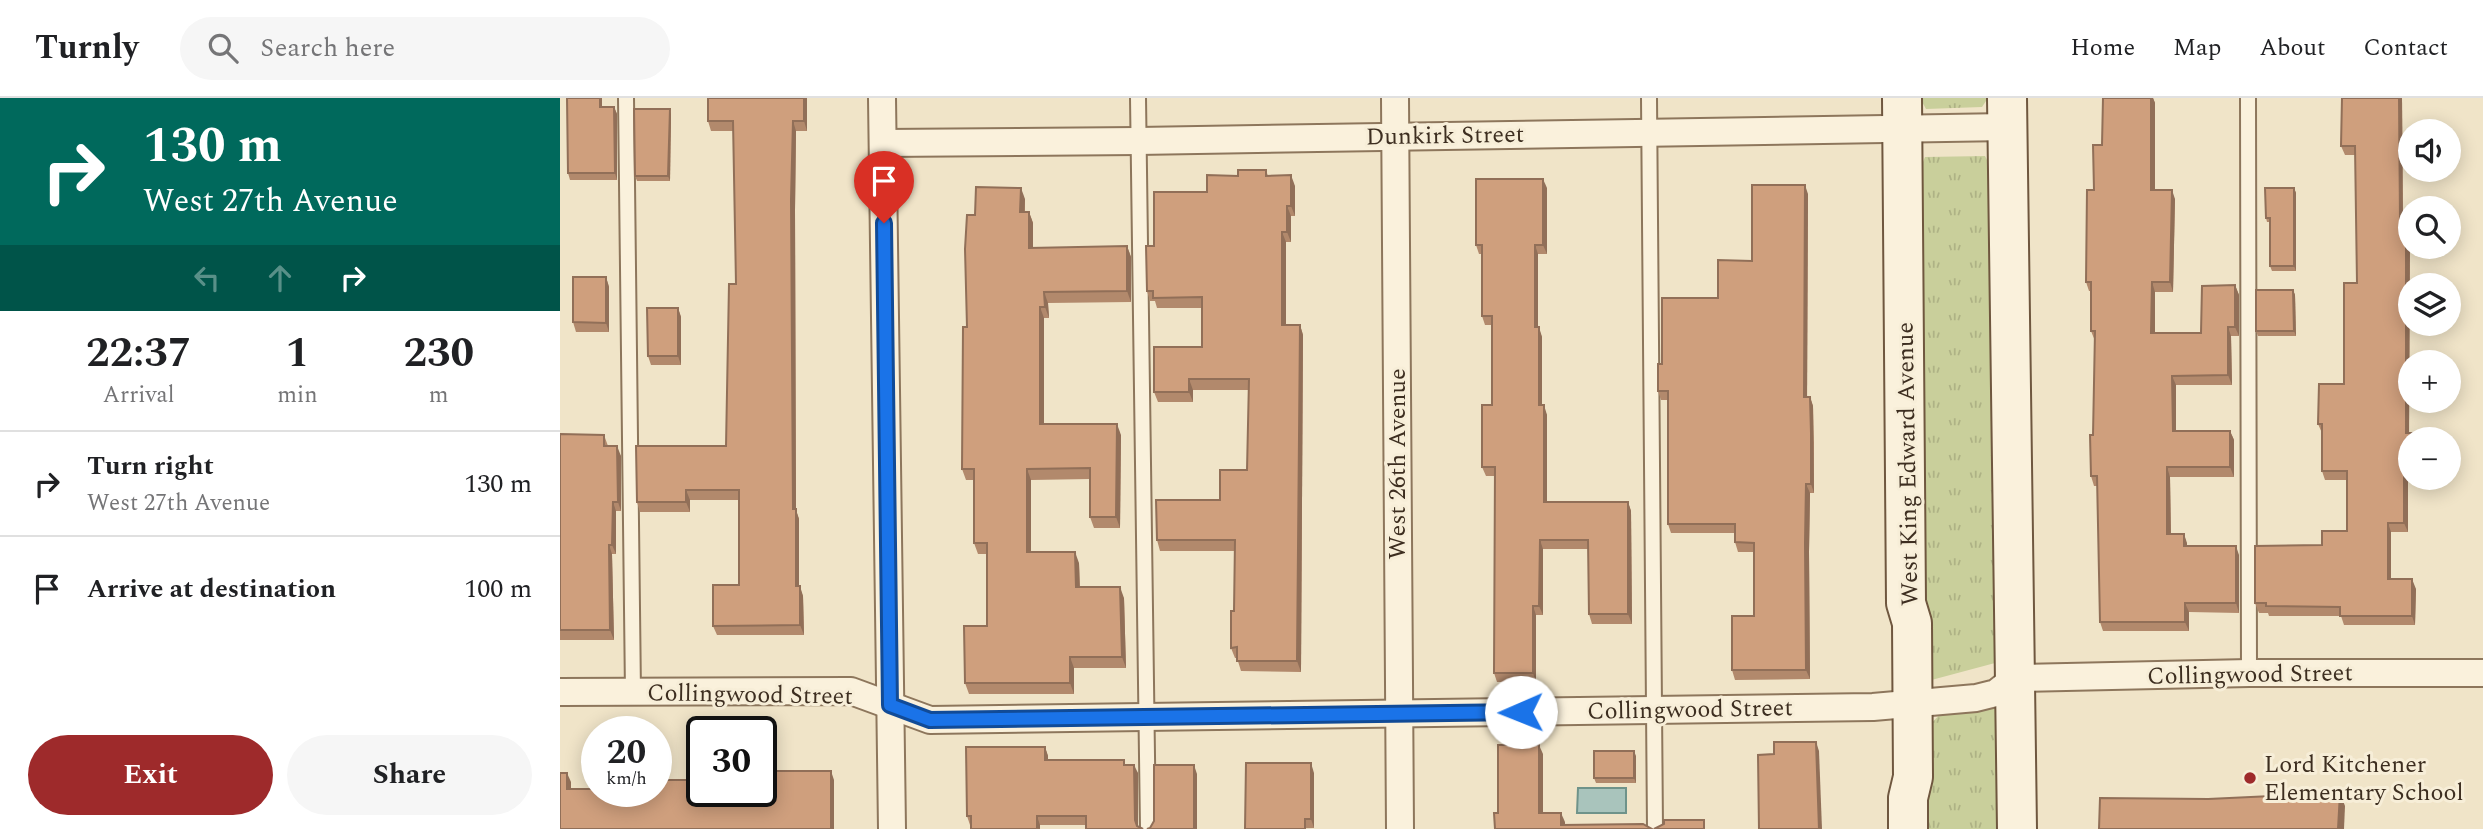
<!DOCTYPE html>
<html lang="en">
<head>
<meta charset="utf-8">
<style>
  :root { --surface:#fff; --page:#f6f6f6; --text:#202124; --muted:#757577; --line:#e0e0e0; --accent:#9e2a2b }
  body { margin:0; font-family:Spectral,serif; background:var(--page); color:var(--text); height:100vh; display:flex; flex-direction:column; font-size:26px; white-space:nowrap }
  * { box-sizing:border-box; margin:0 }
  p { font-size:23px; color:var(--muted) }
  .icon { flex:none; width:38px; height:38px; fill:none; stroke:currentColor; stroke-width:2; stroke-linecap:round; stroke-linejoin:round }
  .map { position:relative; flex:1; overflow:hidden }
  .drawer { display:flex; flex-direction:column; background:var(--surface); width:560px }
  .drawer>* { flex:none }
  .banner { background:#00695c; color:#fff; overflow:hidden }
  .buttons { position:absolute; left:1838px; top:21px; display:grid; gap:14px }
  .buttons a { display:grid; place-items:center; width:63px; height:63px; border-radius:50%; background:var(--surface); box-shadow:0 4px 18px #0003; font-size:35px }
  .speed { position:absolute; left:21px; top:618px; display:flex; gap:14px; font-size:35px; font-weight:700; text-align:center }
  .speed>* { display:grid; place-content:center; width:91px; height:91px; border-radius:50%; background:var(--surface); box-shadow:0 4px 18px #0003; line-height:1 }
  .speed small { font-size:18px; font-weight:400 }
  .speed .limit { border:4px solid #111; border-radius:10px; background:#fff; color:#111 }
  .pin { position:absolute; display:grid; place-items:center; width:60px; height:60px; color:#fff; margin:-72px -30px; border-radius:50% 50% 50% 0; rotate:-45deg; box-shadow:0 0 7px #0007 }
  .pin .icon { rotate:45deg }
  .me { position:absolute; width:77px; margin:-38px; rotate:269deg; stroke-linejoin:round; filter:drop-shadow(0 0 5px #0008) }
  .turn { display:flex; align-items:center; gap:24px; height:147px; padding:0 28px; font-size:32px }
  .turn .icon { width:91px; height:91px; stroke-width:2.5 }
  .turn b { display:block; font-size:49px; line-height:60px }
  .lanes { display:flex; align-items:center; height:66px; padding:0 28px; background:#0003; justify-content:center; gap:35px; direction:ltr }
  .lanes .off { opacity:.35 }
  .eta { display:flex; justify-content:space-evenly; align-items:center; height:119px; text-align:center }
  .eta b { font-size:42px; font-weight:700; line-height:49px }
  .primary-button { display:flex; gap:14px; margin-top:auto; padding:14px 28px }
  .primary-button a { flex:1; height:80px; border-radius:42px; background:var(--accent); color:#fff; font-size:28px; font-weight:700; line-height:80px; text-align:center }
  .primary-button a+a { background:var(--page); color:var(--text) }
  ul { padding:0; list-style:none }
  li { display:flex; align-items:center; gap:21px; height:105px; padding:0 28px; border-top:2px solid var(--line) }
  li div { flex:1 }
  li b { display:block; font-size:26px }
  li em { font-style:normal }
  header { display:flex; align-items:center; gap:42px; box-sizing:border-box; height:98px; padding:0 35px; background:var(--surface); border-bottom:2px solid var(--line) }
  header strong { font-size:33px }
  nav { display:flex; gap:38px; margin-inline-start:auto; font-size:24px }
  .search { width:490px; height:63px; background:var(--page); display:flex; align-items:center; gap:18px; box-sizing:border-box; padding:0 24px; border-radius:38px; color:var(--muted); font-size:26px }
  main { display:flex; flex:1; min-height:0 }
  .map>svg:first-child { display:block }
</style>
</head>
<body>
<header>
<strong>Turnly</strong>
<div class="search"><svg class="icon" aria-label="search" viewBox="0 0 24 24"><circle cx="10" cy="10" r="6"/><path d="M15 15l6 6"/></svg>Search here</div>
<nav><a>Home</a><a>Map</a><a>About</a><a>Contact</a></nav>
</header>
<main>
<section class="drawer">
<div class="banner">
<div class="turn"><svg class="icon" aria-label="right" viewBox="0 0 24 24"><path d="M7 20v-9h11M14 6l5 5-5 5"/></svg><div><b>130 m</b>West 27th Avenue</div></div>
<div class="lanes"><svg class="icon off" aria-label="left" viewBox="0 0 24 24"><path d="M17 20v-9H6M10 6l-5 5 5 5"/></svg><svg class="icon off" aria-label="ahead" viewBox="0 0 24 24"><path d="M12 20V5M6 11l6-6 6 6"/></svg><svg class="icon" aria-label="right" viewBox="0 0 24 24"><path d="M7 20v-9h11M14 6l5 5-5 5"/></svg></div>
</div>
<div class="eta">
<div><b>22:37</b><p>Arrival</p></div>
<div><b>1</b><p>min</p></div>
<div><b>230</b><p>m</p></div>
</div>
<ul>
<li><svg class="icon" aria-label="right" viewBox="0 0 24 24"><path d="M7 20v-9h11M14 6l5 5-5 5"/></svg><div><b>Turn right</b><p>West 27th Avenue</p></div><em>130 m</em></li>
<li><svg class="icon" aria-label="arrive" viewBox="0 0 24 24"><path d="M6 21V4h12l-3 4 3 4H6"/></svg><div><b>Arrive at destination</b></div><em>100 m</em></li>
</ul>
<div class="primary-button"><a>Exit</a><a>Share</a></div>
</section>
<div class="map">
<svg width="1923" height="731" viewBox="0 0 1923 731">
  <defs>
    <pattern id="grass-tufts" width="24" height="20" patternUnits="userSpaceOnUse" patternTransform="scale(1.75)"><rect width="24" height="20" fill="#c9cf9b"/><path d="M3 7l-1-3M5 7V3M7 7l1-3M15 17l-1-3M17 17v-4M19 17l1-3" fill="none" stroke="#aeb285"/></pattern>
  </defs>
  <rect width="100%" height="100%" fill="#f0e4c8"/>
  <g fill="url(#grass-tufts)">
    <path d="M1360,0H1428L1422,9L1366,11Z"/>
    <path d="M1425,58L1430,68L1435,565L1364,584L1361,69L1365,59Z"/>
    <path d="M1437,608L1439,731H1366L1368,629L1381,615Z"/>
  </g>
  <path fill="#a9c4bc" stroke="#6f938a" stroke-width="2" d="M1018,690H1066V715H1017Z"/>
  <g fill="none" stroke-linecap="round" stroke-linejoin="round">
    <defs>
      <g id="lane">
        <path d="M66,0L73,595"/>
        <path d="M578,0L588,731"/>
        <path d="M1089,0L1095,731"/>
        <path d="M1688,0L1689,575"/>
      </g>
      <g id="street">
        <path d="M322,0L332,731"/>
        <path d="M835,0L840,731"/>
        <path d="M323,45L578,43L1447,29"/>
        <path d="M0,594L291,593L370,622L1313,609L1416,600L1436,595L1455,580L1689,575H1923"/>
      </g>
      <g id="secondary">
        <path d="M1342,0L1346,505L1352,525L1353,679L1348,700V731"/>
        <path d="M1447,0L1457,731"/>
      </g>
    </defs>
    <use href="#lane" stroke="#8d765c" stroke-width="18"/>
    <use href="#street" stroke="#8d765c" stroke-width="30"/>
    <use href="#secondary" stroke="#6f573f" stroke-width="42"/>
    <use href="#lane" stroke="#faf1dc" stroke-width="14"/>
    <use href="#street" stroke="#faf1dc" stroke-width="26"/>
    <use href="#secondary" stroke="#faf1dc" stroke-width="38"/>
  </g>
  <g fill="#b2896c">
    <path d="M247,0V33H236L235,112L236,412L239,421V488L243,498L244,537H157L153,528L179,487V402H130V414H80L77,404L166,348L176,186L174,33H151L148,23Z"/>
    <path d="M1543,0H1593L1595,5V92L1615,101L1613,194H1595V235H1641L1675,187L1679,197V238H1671L1672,287H1616V333H1670L1674,342V379H1610L1611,436H1624L1627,448L1679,457V515L1629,514V533H1543L1540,524L1537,388H1534L1531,378L1533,337L1535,243L1531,233V193H1529L1526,184L1534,92L1542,47Z"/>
    <path d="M1842,0L1843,122L1850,131L1849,335H1852L1854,341H1850V380H1855V382H1848V434H1831V481L1856,491L1855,527H1784L1781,518H1709L1708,515H1699L1695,505L1762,447L1787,433V382H1765L1762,373V335L1758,326L1784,286L1797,185L1795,57H1785L1781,48Z"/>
    <path d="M42,1V9H54L57,16V82H10L8,75Z"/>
    <path d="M111,16L110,83H77L75,78Z"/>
    <path d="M706,72L708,78L735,88V118H731V144H726V227H740L743,237L741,574L681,573L677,560H675L671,550L674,513L675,453H600L597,442L660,402L687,372L689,292H633V304H598L594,294L642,249V210H597L595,203H590L587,193L594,148L647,94Z"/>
    <path d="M987,90V156H978V229L982,239V307L987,317V404H1068L1071,413L1072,526H1032L1029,516L1028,451H983V517H976V584H937L934,575L935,378H926L922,369L932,307V227H925L922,218V156H919L916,147Z"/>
    <path d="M1734,90L1736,95V173H1712L1710,168V124H1707L1706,120Z"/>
    <path d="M1248,96L1247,299H1250L1253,308L1254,345V395H1250L1249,454L1250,581L1175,582L1172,572L1194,518V454H1178L1175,444V435H1111L1108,426V302H1101L1098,293L1102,266Z"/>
    <path d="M465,101V114H469L473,125V150L567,148L571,159V204L488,205L489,220H484V326L561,337L560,430H534L530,419V381L471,382V454L519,465L520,489L564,500L566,570H514V596H409L405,585L427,528V456H418L414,445V382H406L402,371L407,229L415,117Z"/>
    <path d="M46,179L49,189V234H16L13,224Z"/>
    <path d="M1733,192L1735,197L1736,238H1698L1696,233Z"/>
    <path d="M118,210L121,219V267H91L88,258Z"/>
    <path d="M0,336L44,337L48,348L61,358V413H56V456H52L54,542H0Z"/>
    <path d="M485,649L488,658V662H564L565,667L578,675V728L526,727H410L407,718Z"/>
    <path d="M1076,658V685H1036L1034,680Z"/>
    <path d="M754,675V730L685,731Z"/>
  </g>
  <g fill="#916f58">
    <path d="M40,0H42V16L40,9Z"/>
    <path d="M244,0H247V33L244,23Z"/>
    <path d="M1591,0H1593L1595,5V101L1591,92Z"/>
    <path d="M1839,0H1842L1843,131L1840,122Z"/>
    <path d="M54,9L57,16V82L55,75Z"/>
    <path d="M110,11L111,16L110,83L108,78Z"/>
    <path d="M233,23L236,33L235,112L236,412L239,421V498L236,488L233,411L231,102Z"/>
    <path d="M731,77L735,88V118L731,108Z"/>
    <path d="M983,81L987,90V156L983,147Z"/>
    <path d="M1245,87L1248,96L1247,308L1244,299Z"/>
    <path d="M461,90L465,101L464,125L460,114Z"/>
    <path d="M1734,90L1736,95V173L1734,168Z"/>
    <path d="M1612,92L1615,101L1613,194L1610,184Z"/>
    <path d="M727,108L731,118V144L727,134Z"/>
    <path d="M469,114L473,125V161L469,150Z"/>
    <path d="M1846,122L1850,131L1849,344L1846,335Z"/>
    <path d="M722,134L726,144V237L722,227Z"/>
    <path d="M975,147L978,156V239L975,229Z"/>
    <path d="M567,148L571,159V204L567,193Z"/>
    <path d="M46,179L49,189V234L46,225Z"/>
    <path d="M1592,184L1595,194V245L1591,235Z"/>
    <path d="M1675,187L1679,197V238L1675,229Z"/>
    <path d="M1733,192L1735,197L1736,238L1734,233Z"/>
    <path d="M484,194L488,205L489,220L485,209Z"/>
    <path d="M480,209L484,220V337L480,326Z"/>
    <path d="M118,210L121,219V267L118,258Z"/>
    <path d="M740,227L743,237L741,574L737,563Z"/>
    <path d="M979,229L982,239V317L979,307Z"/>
    <path d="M1668,229L1671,238L1672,287L1668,277Z"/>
    <path d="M1612,278L1616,287V342L1613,333Z"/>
    <path d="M629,281L633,292V304L629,294Z"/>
    <path d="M1250,299L1253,308L1254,395L1251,386Z"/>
    <path d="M984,307L987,317V413L984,404Z"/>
    <path d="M557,326L561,337L560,430L556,419Z"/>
    <path d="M1670,333L1674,342V379L1670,369Z"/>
    <path d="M57,348L61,358V413L58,404Z"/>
    <path d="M1607,369L1610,379L1611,445L1607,436Z"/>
    <path d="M467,371L471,382V465L467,454Z"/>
    <path d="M1844,373L1848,382V434L1844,425Z"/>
    <path d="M1246,386L1250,395L1249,454L1250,581L1246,572L1245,445Z"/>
    <path d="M126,392L130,402V414L126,404Z"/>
    <path d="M53,404L56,413V456L52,447Z"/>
    <path d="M1068,404L1071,413L1072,526L1068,516Z"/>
    <path d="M1828,425L1831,434V491L1828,481Z"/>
    <path d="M1624,436L1627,445V457L1624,448Z"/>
    <path d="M980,442L983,451V517L979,508Z"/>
    <path d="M49,447L52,456L54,542L50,532Z"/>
    <path d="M1676,448L1679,457V515L1676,505Z"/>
    <path d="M515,454L519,465L520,500L516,489Z"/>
    <path d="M1852,481L1856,491L1855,527L1852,518Z"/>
    <path d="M240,488L243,498L244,537L240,527Z"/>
    <path d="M560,489L564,500L566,570L562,559Z"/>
    <path d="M1625,505L1629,514V533L1625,524Z"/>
    <path d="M973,508L976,517V584L973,575Z"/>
    <path d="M510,559L514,570V596L510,585Z"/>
    <path d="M1256,644L1259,653L1262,731H1259Z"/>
    <path d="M979,647L983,656V724L979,715Z"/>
    <path d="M485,649L488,658V671L485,662Z"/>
    <path d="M1074,653L1076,658V685L1074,680Z"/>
    <path d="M751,665L754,675V730L751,721Z"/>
    <path d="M574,667L578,675V731L575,722Z"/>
    <path d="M634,667L637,676V731H634Z"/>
    <path d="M271,673L274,682V731H271Z"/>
    <path d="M7,675L11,684V700L7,691Z"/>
    <path d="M1780,695L1785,708L1784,731H1778Z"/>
    <path d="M1001,715L1005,724V731L1001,727Z"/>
    <path d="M477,718L480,727V731H477Z"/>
  </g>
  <g fill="#cf9f7d" stroke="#916f58" stroke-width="2">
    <path d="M7,0H40V9H54L55,75H8Z"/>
    <path d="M148,0H244V23H233L231,102L233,411H236V488H240V527L153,528V487H179V392H126V404H77L76,348H166L169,186H176L173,23H148Z"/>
    <path d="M1543,0H1591V92H1612L1610,184H1592L1591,235H1641L1642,188L1675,187V229H1668V277L1612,278L1613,333H1670V369H1607V436H1624V448H1676V505H1625V524H1540L1537,378H1531L1530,337H1533L1535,233H1531V184H1526L1527,92H1534L1533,47H1542Z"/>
    <path d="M1782,0H1839L1840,122H1846V335H1852V341H1850V373H1844V425H1828V481H1852V518H1780V509L1706,508V505H1695V448L1762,447V433H1787V373H1762V326H1758L1759,286H1784V185H1797L1795,48H1781Z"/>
    <path d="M74,11H110L108,78H75Z"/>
    <path d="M678,72H706V78L731,77V108H727V134H722V227H740L737,563H677V549L671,550V513H674L675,442H597L596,402H660V372H687L689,281H629V294H594V249H642V199L593,200V193H587L586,148H594V94H647V77L678,78Z"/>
    <path d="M916,81H983V147H975V229H979V307H984V404H1068V516H1029L1028,442H980L979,508H973V575H934L935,369H922V307H932V218H922V147H916Z"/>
    <path d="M1192,87H1245L1244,299H1250L1251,335V386H1246L1245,445L1246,572H1172V518H1194V445L1175,444V426H1108V293H1098V266H1102V200H1158V162L1192,163Z"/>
    <path d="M416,89L461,90L460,114H469V150L567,148V193L484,194L485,209H480V326H557L556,419H530V370L467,371V454H515L516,489H560L562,559H510V585H405L404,528H427V445H414V371H402L403,229H407L405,151L407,117H415Z"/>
    <path d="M1705,90H1734V168H1710V120H1706Z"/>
    <path d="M13,179H46V225L13,224Z"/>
    <path d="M1696,192H1733L1734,233H1696Z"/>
    <path d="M87,210H118V258H88Z"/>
    <path d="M0,336L44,337V348H57L58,404H53L52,447H49L50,532H0Z"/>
    <path d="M1214,644H1256L1259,731H1199L1198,657L1214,656Z"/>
    <path d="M938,647H979V715H1001V727L1083,726L1092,731H935L934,715H938Z"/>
    <path d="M406,649H485V662H564V667H574L575,722L577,728L583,731H526V718H477V731H411V718H407Z"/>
    <rect x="1034" y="653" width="40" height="27"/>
    <path d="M686,665H751V721H745V731H685Z"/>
    <path d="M594,667H634V731H587L590,730L594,723Z"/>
    <path d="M216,673H271V731H0V675H7V691H37V693H96V674H102V682H142V693H201V676H216Z"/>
    <path d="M1780,695L1778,731H1539L1540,700L1648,701Z"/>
    <path d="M1104,722H1144V731H1094L1104,726Z"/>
  </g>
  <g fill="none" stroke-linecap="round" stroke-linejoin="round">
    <defs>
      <path id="route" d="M324,125L330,607L370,622L961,614"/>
    </defs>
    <use href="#route" stroke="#114b97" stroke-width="18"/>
    <use href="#route" stroke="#1a73e8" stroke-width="12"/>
  </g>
  <circle fill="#9e2a2b" stroke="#f7eed8" stroke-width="2.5" cx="1690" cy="680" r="7"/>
  <g text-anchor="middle" stroke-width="6" stroke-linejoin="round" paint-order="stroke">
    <g font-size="24" fill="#3d2e20" stroke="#f7eed8">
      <text transform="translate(885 37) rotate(-1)" y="8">Dunkirk Street</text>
      <text transform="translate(837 366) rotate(-90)" y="8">West 26th Avenue</text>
      <text transform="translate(1347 366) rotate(-91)" y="8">West King Edward Avenue</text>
      <text transform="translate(1690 576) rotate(-1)" y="8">Collingwood Street</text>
      <text transform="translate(190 596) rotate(1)" y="8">Collingwood Street</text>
      <text transform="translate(1130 611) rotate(-1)" y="8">Collingwood Street</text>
    </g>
    <g font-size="24" fill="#3d2e20" stroke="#f7eed8" text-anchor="start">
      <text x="1704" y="674">Lord Kitchener<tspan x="1704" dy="28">Elementary School</tspan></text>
    </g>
  </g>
</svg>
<div class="buttons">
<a><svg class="icon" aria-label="sound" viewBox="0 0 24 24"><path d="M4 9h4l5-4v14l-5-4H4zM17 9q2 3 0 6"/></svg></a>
<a><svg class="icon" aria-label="search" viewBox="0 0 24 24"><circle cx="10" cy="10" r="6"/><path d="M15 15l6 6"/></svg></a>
<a><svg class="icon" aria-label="layers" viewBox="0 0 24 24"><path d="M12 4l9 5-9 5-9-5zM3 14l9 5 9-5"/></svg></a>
<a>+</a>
<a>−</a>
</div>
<div class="speed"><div>20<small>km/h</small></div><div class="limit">30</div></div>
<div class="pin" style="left:324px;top:125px;background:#d93025"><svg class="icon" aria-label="arrive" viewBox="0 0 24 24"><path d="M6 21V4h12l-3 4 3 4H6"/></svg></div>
<svg class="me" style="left:961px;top:614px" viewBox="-20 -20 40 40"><circle r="19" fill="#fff"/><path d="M0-13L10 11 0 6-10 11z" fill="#1a73e8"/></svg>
</div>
</main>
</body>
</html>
